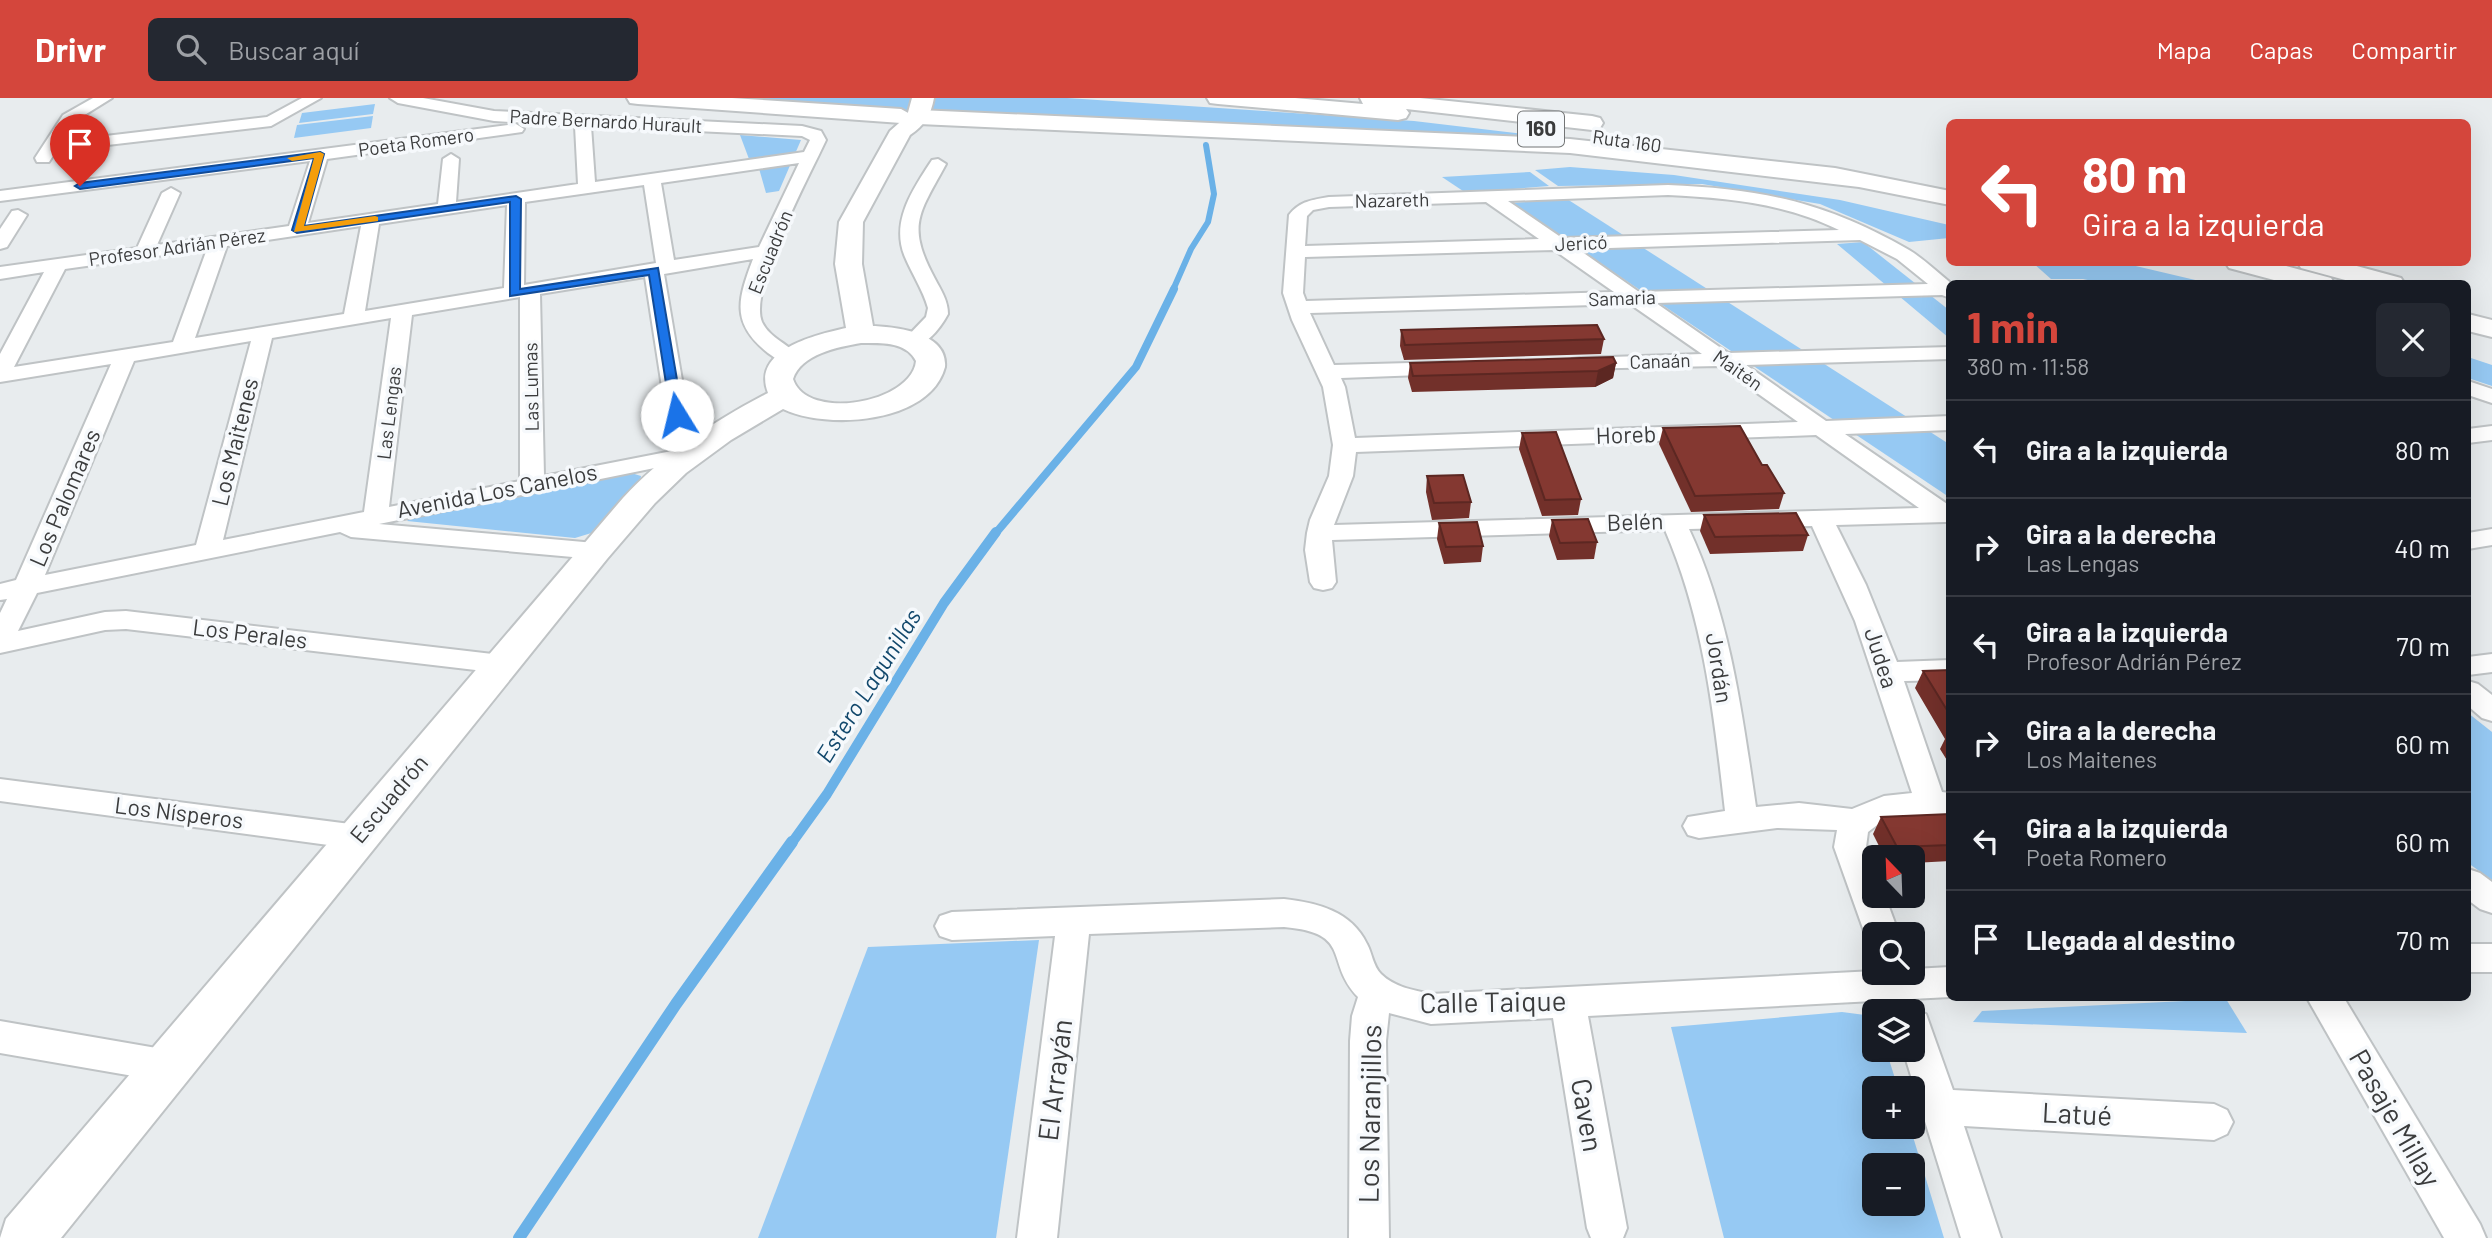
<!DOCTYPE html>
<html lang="es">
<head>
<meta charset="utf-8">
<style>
  :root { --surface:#171b24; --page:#242831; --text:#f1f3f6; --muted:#9ea1a6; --line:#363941; --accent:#d4463c }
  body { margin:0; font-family:Barlow,sans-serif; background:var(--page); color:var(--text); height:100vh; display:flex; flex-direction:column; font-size:26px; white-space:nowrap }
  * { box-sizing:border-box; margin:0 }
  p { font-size:23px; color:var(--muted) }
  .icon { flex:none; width:38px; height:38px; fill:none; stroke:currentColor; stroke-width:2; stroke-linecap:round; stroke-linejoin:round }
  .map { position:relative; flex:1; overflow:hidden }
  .panel { position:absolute; left:1946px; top:182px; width:525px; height:721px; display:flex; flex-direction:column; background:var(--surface); border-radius:10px; box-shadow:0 7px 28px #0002 }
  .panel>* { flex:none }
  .banner { position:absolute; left:1946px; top:21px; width:525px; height:147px; border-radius:10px; box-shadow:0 7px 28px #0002; background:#d4463c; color:#fff; overflow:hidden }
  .needle { width:46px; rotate:337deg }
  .buttons { position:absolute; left:1862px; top:747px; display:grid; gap:14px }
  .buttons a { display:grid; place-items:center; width:63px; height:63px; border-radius:10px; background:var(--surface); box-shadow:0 7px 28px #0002; font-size:35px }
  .pin { position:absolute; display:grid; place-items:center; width:60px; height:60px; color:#fff; margin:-72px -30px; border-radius:50% 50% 50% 0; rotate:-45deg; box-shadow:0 0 7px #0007 }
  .pin .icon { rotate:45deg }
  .me { position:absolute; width:77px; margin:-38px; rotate:351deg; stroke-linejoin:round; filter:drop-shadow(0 0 5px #0008) }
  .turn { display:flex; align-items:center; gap:24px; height:147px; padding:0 21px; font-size:32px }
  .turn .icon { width:91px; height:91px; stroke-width:2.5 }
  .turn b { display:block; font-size:49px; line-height:60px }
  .round { display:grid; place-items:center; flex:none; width:74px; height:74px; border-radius:10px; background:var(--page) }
  .head { display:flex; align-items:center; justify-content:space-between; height:119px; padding:0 21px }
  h1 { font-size:42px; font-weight:700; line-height:52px; color:var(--accent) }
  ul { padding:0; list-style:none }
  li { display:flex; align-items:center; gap:21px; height:98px; padding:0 21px; border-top:2px solid var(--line) }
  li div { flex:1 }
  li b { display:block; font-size:26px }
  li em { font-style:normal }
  header { display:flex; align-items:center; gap:42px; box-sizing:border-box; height:98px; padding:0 35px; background:var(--accent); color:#fff }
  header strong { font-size:33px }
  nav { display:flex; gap:38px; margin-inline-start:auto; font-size:24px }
  .search { width:490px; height:63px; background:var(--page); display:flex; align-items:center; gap:18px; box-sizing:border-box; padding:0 24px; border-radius:10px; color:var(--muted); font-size:26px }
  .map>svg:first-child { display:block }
</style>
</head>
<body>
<header>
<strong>Drivr</strong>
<div class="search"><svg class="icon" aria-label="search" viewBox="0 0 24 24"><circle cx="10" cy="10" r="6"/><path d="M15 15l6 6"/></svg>Buscar aquí</div>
<nav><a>Mapa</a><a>Capas</a><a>Compartir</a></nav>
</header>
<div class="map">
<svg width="2492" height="1140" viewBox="0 0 2492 1140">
  <rect width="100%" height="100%" fill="#e8ecee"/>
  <g fill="#96c9f3" fill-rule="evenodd">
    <path d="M707,0H1067L1414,23L1584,43L981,18Z"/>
    <path d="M375,6L373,16L299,25L302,15Z"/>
    <path d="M373,18L371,30L294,40L297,27Z"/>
    <path d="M740,37L801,42L779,93L766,95L756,60L749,61Z"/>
    <path d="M1570,69L1674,77L1840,102L1949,127V140L1909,144L1820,106L1702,86L1558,88L1535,72Z"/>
    <path d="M1530,74L1549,88L1466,95L1442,79Z"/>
    <path d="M1567,101L1949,346V399L1510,105Z"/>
    <path d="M1863,144L1949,212V240L1837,146Z"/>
    <path d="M2033,165H2123L2208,185L2106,186L2083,181H2051Z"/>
    <path d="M2468,259L2492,267V288L2468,280Z"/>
    <path d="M628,374L641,378L640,384L598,433L575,440L407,423L410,420Z"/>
    <path d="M2468,615L2492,634V782L2468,765Z"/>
    <path d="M1039,842L996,1140H758L868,849Z"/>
    <path d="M2226,901L2247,935L1973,924L1982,913Z"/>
    <path d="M1842,914L1865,917L1874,925V952H1886L1898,990H1874V1029H1910L1944,1140H1724L1671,929ZM1874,1068H1913V1106H1874Z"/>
  </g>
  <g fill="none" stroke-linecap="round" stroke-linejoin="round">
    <path stroke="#6ab1e7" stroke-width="6" d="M1173,192L1191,151L1208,124L1214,96L1206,47"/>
    <path stroke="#6ab1e7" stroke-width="8" d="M995,436L1136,269L1174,191"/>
    <path stroke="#6ab1e7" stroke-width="10" d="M791,746L827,696L944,505L996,434"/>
    <path stroke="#6ab1e7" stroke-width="12" d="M519,1140L676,906L792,744"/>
    <defs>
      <g id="street">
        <path d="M93,0H112L75,23L63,43L267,19L302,0H321L271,28L56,53L49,64H37L35,60L63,17Z"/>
        <path d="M390,0H423L494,13L802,28L821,33L826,42C810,77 748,191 762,224C770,241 790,246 801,261L797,265C785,269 778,262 768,255C730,225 738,201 753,161L664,176L692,341L703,356L699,361L379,426L595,445L604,447L608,453L604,459L595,461L351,439L340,434L37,495L18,533L105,514L126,513L501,557L511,559L515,566L511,573L501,575L126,531L105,532L0,555V515L7,501L0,502V486L16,482L111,266L0,284V256L44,174L0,181V169L137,150L162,95L171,90L180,95L157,147L289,128L310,63L0,103V93L516,26L524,31L522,34L327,61L308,125L438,106L443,61L451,56L459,61L456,104L578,86L575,28L494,23L398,5ZM591,28L802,38L810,42L804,54L595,84ZM799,65L759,149L674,162L661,85ZM644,87L656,165L524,187L525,104ZM507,107L504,190L365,213L379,126ZM361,128L344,216L195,240L227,148ZM207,151L173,244L14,269L65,171ZM645,179L670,341L677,352L544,378L540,196ZM520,199V383L389,409L412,217ZM391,220L364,414L223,442L272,240ZM251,243L196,447L45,477L134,263Z"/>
        <path d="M938,61L946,66C919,116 906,127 935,181C941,192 948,203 948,216C940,231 923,253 905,248L902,244L926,219L928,210C923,192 912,176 905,159C890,124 913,91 932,62Z"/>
        <path d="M1668,87C1762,91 1826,104 1909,152C1924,161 1938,175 1952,186L1950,200L1942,197L1656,205L1728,255L1950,249V261L1746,267L1826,323L1950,318V332L1845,336L1950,408V424H1946L1836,427L1866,487L1897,564L1950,562V582L1904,583L1942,694L1950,695V717L1885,721L1868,734L1866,749L1874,771V798H1885L1899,836H1874V847L1870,846L1865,836L1834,749L1837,732L1777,730L1699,740L1688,737L1683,728L1688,719L1725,713C1714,617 1704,522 1665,432L1332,442L1336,484L1332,490L1323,492L1314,490L1310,484L1305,452L1307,435L1310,422L1329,378L1333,347L1323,289L1292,222L1283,195L1289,117C1300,103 1312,102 1329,99ZM1668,97C1728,100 1784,105 1839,132L1562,140L1508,103ZM1486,104L1539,141L1305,148L1307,118L1313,112L1329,109ZM1860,142L1897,161L1928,186L1639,194L1578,151ZM1554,152L1614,194L1306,203L1303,195L1305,159ZM1630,206L1702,256L1580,260L1572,261L1569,266L1572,271L1719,268L1798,324L1355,340L1345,289L1341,280L1448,276L1456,275L1459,270L1456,265L1448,264L1334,267L1310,215ZM1816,337L1919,410L1334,427L1353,378L1356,354ZM1812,428L1855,523L1912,695L1884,698L1852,711L1799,705L1756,709C1742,614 1730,519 1689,431Z"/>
        <path d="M18,112L27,117L7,149L0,151V131L12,113Z"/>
        <path d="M2468,283L2492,291V305L2468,297Z"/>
        <path d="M2492,328V342L2468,345V331Z"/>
        <path d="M2492,431V447L2468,451V435Z"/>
        <path d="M2492,556V574L2468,577V559Z"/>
        <path d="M2468,583L2478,586L2492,597V623L2482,620L2468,608Z"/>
        <path d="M0,681L358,727L369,730L374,739L369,748L358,751L0,703Z"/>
        <path d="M2468,771L2480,775L2492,784V815L2480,811L2468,802Z"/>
        <path d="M1284,801C1318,805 1351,813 1367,846C1372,855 1373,868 1381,876C1394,889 1413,892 1431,896L1874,873L1913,875V871L1950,869V899L1588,918L1627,1130L1623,1140H1591L1587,1130L1553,920L1431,926L1389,915L1386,943L1389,1140H1349L1350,943L1352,918L1358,899C1324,864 1354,835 1284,829L1089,836L1057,1140H1017L1055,838L952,842L940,838L935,828L940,818L952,814Z"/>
        <rect x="2468" y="846" width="24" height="28"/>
        <path d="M2307,900H2344L2480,1126L2486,1140H2444Z"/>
        <path d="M1913,911L1926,916L1953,992L2214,1006L2227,1012L2233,1024L2227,1036L2214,1042L1964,1028L2001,1140H1961L1903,952H1913V914H1907Z"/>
        <path d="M0,923L168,952L181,956L186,968L181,980L168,984L0,955Z"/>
      </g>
      <path id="secondary" d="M912,0H934C931,17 924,28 910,37L863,124L862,166L873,228C898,229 948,235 945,269C930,326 826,332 783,311L731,342L686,375L655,405L607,461L61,1140H0L6,1121L623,400C664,356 714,323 768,295C751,252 815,237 846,230L835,166L839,124L890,33L907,18ZM861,245C880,245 906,243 916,263C912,305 807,324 793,281C801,256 838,249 861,245Z"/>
      <g id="highway">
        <path d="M627,0H732L901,11L910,16L919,12L1570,41L1835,70L1950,93V107L1859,89L1570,55L919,26L910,21L901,25L638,6L630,5Z"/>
        <path d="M1207,0H1295L1363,6L1360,0H1420L1592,18L1600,20L1603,25L1600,30L1592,32L1406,11L1409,15L1406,20L1398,22L1218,6L1210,5Z"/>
        <path d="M2225,164H2271L2331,180L2335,186H2289L2229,170Z"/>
        <path d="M2297,164H2342L2401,180L2405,186H2360L2301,170Z"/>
        <path d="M2468,216L2492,222V239L2468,233Z"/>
      </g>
    </defs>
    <use href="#street" stroke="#bfc3c5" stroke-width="4"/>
    <use href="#secondary" stroke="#bfc3c5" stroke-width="4"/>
    <use href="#highway" stroke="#bfc3c5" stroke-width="4"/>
    <use href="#street" fill="#fff" fill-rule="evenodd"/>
    <use href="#secondary" fill="#fff" fill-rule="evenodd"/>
    <use href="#highway" fill="#fff" fill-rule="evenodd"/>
  </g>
  <g fill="#72302a">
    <path d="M1401,232L1604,241L1601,256L1404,262L1400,248Z"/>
    <path d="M1410,265H1616L1613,280L1595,289L1412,294L1408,280Z"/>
    <path d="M1663,330L1762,367L1784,395L1779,411L1691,414L1659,346Z"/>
    <path d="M1522,335L1581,401L1578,417L1542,418L1519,351Z"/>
    <path d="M1427,378L1471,404L1469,420L1432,422L1426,394Z"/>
    <path d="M1704,417L1808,437L1803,453L1710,456L1700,433Z"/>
    <path d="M1552,422L1597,444L1594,461L1557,462L1549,438Z"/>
    <path d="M1439,425L1483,448L1481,464L1444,466L1437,441Z"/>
    <path d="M1950,572V667L1940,651L1945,641L1915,590L1923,573Z"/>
    <path d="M1950,716V763L1913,765V760H1885L1873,736L1881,719Z"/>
  </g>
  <path fill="#5c2722" d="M1616,265L1613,280L1595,289L1598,273Z"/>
  <g fill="#843831" stroke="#5c2722" stroke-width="2">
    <path d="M1597,227L1604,241L1405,247L1401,232Z"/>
    <path d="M1613,259L1616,265L1598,273L1413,278L1410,265Z"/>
    <path d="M1740,328L1762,367H1767L1784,395L1695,398L1663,330Z"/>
    <path d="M1556,334L1581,401L1545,402L1522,335Z"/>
    <path d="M1463,377L1471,404L1434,405L1427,378Z"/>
    <path d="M1796,415L1808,437L1715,439L1704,417Z"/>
    <path d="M1588,421L1597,444L1560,445L1552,422Z"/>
    <path d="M1477,424L1483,448L1446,449L1439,425Z"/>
    <path d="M1950,572V617L1923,573Z"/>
    <path d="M1950,716V747L1897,749L1881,719Z"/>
  </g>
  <path fill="#1a73e8" stroke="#114b97" stroke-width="2" d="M320,54L324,56L304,128L516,98L521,101L520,191L658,170L683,317L681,320H672L671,317L649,177L510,198V104L297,135L292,132L314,60L80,91L75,88L80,85Z"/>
  <path fill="#f59e0b" d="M320,54L324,56L304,128L375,118L378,119V123L294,134L314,60L292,63L287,60Z"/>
  <g text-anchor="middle" stroke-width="7" stroke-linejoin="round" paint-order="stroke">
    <g font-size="19" fill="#3b3c3d" stroke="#f6f9fc">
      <text transform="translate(606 23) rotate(3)" y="7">Padre Bernardo Hurault</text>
      <text transform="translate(1627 43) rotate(8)" y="7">Ruta 160</text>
      <text transform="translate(416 44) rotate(-8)" y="7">Poeta Romero</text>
      <text transform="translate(1392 102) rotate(-1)" y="7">Nazareth</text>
      <text transform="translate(1581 145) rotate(-3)" y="7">Jericó</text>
      <text transform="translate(177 149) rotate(-8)" y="7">Profesor Adrián Pérez</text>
      <text transform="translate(770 154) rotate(-68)" y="7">Escuadrón</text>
      <text transform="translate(1622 200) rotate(-2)" y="7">Samaria</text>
      <text transform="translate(1660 263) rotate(-2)" y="7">Canaán</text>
      <text transform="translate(1738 272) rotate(35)" y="7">Maitén</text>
      <text transform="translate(531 289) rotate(-91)" y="7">Las Lumas</text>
      <text transform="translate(389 315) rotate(-83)" y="7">Las Lengas</text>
    </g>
    <rect fill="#f6f9fc" stroke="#737576" stroke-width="2" x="1518" y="13.5" width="46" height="35" rx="5"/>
    <g font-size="21" font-weight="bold" fill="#3b3c3d">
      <text x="1541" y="38">160</text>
    </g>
    <g font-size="23" fill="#3b3c3d" stroke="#f6f9fc">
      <text transform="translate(1626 337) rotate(-2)" y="8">Horeb</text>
      <text transform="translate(235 344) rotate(-76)" y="8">Los Maitenes</text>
      <text transform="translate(497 393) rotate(-11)" y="8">Avenida Los Canelos</text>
      <text transform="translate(65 400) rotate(-67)" y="8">Los Palomares</text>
      <text transform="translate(1635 424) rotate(-2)" y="8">Belén</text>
      <text transform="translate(250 536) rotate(7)" y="8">Los Perales</text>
      <text transform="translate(1881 560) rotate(72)" y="8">Judea</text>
      <text transform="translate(1719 570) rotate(81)" y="8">Jordán</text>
      <text transform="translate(389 701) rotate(-50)" y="8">Escuadrón</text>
      <text transform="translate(179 715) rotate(7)" y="8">Los Nísperos</text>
    </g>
    <g font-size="24" font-style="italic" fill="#12486c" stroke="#f6f9fc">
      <text transform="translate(869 588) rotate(-58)" y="8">Estero Lagunillas</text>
    </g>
    <g font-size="28" fill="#3b3c3d" stroke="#f6f9fc">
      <text transform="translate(1493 904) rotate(-1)" y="10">Calle Taique</text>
      <text transform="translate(1055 982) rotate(-83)" y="10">El Arrayán</text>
      <text transform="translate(1370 1016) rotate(-89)" y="10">Los Naranjillos</text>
      <text transform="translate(2077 1016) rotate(3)" y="10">Latué</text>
      <text transform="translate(1587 1017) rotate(80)" y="10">Caven</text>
      <text transform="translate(2395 1020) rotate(60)" y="10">Pasaje Millay</text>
    </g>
  </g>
</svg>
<div class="buttons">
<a><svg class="needle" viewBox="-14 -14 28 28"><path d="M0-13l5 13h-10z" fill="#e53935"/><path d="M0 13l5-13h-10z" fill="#9ea1a6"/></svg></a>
<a><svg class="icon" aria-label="search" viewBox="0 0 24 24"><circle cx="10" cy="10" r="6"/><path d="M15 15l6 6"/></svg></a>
<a><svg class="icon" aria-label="layers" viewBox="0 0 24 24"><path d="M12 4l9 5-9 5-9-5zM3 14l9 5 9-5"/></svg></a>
<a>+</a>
<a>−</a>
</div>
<div class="pin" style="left:80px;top:88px;background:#d93025"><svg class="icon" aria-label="arrive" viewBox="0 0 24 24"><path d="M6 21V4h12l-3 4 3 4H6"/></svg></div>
<svg class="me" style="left:677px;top:317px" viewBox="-20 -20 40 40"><circle r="19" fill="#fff"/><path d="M0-13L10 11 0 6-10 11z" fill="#1a73e8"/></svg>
<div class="banner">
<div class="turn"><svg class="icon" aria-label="left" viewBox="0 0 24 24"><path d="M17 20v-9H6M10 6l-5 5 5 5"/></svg><div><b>80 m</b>Gira a la izquierda</div></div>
</div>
<section class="panel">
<div class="head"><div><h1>1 min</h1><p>380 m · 11:58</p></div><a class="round"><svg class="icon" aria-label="close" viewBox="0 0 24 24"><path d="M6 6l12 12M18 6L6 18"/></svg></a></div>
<ul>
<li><svg class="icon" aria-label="left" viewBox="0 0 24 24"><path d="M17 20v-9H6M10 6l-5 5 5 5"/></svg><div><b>Gira a la izquierda</b></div><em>80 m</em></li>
<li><svg class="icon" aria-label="right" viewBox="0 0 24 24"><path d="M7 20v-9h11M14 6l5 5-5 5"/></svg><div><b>Gira a la derecha</b><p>Las Lengas</p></div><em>40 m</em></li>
<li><svg class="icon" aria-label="left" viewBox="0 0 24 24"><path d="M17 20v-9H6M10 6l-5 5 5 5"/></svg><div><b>Gira a la izquierda</b><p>Profesor Adrián Pérez</p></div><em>70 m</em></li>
<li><svg class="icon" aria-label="right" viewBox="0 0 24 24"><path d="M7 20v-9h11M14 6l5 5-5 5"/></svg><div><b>Gira a la derecha</b><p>Los Maitenes</p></div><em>60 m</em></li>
<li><svg class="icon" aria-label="left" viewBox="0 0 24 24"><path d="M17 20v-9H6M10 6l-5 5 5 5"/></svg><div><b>Gira a la izquierda</b><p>Poeta Romero</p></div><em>60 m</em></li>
<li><svg class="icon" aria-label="arrive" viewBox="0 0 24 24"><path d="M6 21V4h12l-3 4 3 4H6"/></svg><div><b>Llegada al destino</b></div><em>70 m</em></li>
</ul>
</section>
</div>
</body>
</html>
